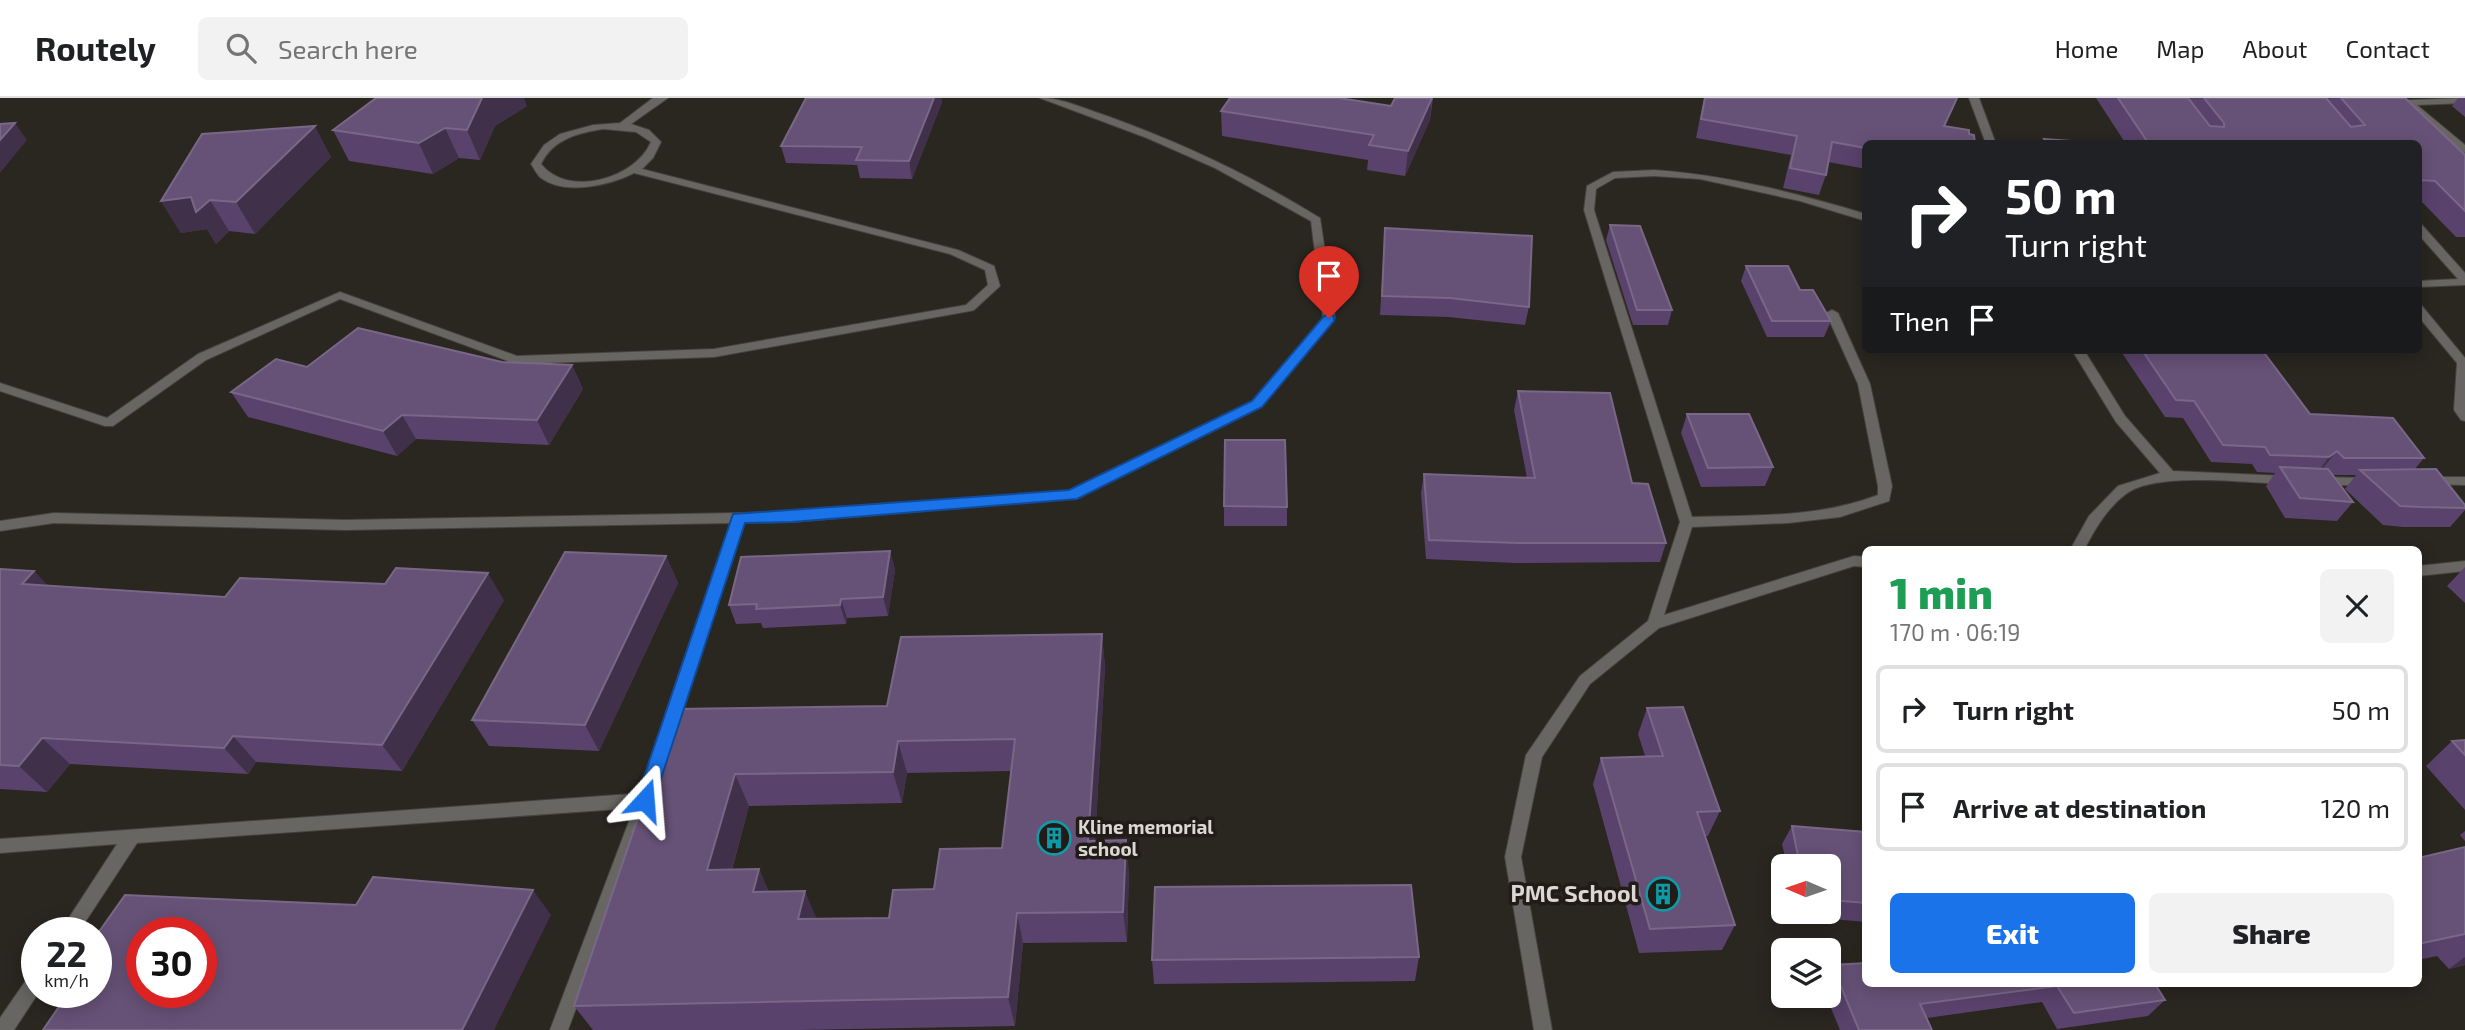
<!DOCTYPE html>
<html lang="en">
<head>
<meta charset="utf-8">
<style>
  :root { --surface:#fff; --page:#f2f2f2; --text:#202124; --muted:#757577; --line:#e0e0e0; --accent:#1a73e8 }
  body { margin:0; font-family:"Exo 2",sans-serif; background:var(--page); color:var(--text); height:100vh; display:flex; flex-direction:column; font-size:26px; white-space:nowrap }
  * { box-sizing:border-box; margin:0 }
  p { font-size:23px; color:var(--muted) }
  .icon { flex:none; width:38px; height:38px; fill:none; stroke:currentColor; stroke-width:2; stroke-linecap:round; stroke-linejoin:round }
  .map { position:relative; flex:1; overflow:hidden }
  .side { position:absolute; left:1862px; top:448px; width:560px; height:441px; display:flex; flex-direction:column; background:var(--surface); border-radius:10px; box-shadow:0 4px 18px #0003 }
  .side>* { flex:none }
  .banner { position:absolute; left:1862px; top:42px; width:560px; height:214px; border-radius:10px; box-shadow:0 4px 18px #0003; background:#202124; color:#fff; overflow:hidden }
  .needle { width:46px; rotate:272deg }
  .buttons { position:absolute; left:1771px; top:756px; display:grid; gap:14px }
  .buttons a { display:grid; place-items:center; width:70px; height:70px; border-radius:10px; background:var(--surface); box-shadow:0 4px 18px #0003; font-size:35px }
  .speed { position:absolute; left:21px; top:819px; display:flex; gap:14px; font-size:35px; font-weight:700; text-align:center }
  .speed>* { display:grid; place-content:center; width:91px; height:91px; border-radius:50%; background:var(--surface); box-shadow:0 4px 18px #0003; line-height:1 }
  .speed small { font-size:18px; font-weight:400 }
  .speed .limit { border:10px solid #d22; background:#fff; color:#111 }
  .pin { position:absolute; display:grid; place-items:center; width:60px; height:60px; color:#fff; margin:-72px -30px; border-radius:50% 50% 50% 0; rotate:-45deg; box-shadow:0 0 7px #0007 }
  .pin .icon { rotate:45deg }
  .me { position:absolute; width:77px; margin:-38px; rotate:19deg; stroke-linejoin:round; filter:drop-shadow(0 0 5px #0008) }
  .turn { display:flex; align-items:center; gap:24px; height:147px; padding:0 28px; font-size:32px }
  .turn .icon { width:91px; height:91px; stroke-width:2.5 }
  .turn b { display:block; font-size:49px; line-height:60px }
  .then { display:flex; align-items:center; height:66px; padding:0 28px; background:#0003; gap:14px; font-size:26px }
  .round { display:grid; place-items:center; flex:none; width:74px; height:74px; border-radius:10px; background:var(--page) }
  .head { display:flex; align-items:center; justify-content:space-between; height:119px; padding:0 28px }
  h1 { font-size:42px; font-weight:800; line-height:52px; color:#1e9e55 }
  .button { display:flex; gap:14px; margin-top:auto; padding:14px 28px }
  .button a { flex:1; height:80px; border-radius:10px; background:var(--accent); color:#fff; font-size:28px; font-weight:800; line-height:80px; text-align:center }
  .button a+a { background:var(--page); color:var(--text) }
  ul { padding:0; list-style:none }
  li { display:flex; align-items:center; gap:21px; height:88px; margin:0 14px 10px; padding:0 14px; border:4px solid var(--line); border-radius:10px }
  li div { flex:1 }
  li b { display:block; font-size:26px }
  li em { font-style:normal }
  header { display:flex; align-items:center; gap:42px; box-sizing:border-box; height:98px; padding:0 35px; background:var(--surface); border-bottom:2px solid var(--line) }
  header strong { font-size:33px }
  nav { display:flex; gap:38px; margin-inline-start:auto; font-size:24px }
  .search { width:490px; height:63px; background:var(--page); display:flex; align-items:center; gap:18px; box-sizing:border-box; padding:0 24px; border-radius:10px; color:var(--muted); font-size:26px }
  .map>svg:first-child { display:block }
</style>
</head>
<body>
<header>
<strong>Routely</strong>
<div class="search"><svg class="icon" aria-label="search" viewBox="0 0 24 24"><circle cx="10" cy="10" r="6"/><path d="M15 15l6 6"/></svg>Search here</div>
<nav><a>Home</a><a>Map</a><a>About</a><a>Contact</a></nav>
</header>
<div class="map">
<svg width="2465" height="932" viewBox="0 0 2465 932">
  <rect width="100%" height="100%" fill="#2a2620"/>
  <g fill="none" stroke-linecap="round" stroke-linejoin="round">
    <defs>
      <g id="minor">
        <path d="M653,0H668L631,26L649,32L661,44L653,60L642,71L958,152L994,168L1000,188L974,212L970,213L714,259L516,266L340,201L206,262L113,328H105L0,293V285L107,320L198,256L340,194L517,258L714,251L966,207L988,187L985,172L950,156L634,75C611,87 565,98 541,80C537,77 534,70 531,66L544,47L560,36L593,27L620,25ZM603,31L636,34L651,44C635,81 568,100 541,66C553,41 578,35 603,31Z"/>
        <path d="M1040,0C1063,0 1085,11 1107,18C1182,45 1252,78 1320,120L1335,220L1261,309L1076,400L792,424L744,425L676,632L670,634L664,632L662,628L731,425L345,432L54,425L0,433V423L54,415L345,422L792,414L1069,393L1253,303L1323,220L1311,123L1215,70L1147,40Z"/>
        <path d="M1969,0H1979L1996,46H1986Z"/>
        <path d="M2397,0L2410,2L2465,0V5L2417,7L2465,47V55Z"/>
        <path d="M1654,72C1727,77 1796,95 1866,116V123L1800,103L1700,81L1654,78L1615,80L1596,91L1594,112L1692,419C1754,417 1819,420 1878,397V388L1858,286L1826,215L1832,212L1838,215L1870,286L1892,388L1889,403L1840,419L1788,425L1692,429L1664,517L1854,458L1866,459V469L1854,468L1659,530L1590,586L1542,659L1521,759L1552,932H1534L1505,759L1526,657L1580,578L1648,523L1680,424L1584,112L1587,88L1613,74Z"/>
        <path d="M2418,126L2422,127L2465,175V187L2418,189V183L2458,181L2418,136Z"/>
        <path d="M2418,207L2422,208L2465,260V323L2461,322L2454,312L2457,265L2418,218Z"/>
        <path d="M2072,252H2084L2125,318L2173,373L2286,378L2293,382L2286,386C2248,385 2155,373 2126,396C2107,410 2095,431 2084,452H2070L2089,418L2118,388L2160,375L2116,324Z"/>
        <path d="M2321,379L2367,380L2374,384L2367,388L2316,386L2314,383Z"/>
        <path d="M2429,379H2465V387L2424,386L2422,383Z"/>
        <path d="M2465,463V473L2418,478V468Z"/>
        <path d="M645,695L651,697L653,702L649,707L650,710L568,932H550L634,710L137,745L78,835H59L117,746L0,755V741Z"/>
        <path d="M37,873V894H39L14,932H0V920L31,875Z"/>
      </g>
    </defs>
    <use href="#minor" stroke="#46423d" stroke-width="2"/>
    <use href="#minor" fill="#686662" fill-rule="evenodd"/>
  </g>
  <g fill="#59426c" fill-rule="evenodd">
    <path d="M1395,0H1433L1430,22L1405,78L1367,72L1368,62L1222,38L1221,13L1391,8Z"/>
    <path d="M1704,0H1958L1945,28L1866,46V71L1828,64L1826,77L1819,97L1783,90L1791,57L1696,40Z"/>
    <path d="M2096,0H2405L2465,57V139H2456L2421,103H2418V46H2126Z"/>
    <path d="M2458,0H2465V19L2452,8Z"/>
    <path d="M942,4L912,81L860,80L857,67L786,65L781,48Z"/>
    <path d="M527,8L495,28L480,62L459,60L433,76L349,63L333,32Z"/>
    <path d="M331,59L255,136L229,133L216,146L207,131L181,135L161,103Z"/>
    <path d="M1610,127L1672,212L1668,227H1633L1606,142Z"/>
    <path d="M1385,130L1529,209L1525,227L1448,219L1380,217Z"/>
    <path d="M1746,168L1800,192L1831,223L1824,239H1767L1741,183Z"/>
    <path d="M2120,252H2262L2310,316L2424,360L2415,371L2465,407V412L2450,429H2403L2383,427L2345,391L2356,377H2333L2353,404L2337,423L2285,420L2266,388L2275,375L2257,374L2252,366L2211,364L2183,320L2165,319Z"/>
    <path d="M502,264L572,267L583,291L549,347L416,341L397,358L248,319L231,294L307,269Z"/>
    <path d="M1518,293L1632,385L1666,445L1660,464L1515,465L1426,461L1421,395L1424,376L1527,380L1514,312Z"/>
    <path d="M1687,316L1773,369L1765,388L1701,389L1681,335Z"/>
    <path d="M1224,408L1287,409V428H1224Z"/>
    <path d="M890,453L895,472L888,518L847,520L846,526L763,530L761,525L736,526L729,507Z"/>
    <path d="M666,458L678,485L599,653L489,648L472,622Z"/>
    <path d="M2465,469V505L2447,488Z"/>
    <path d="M0,471L34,473L48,488L225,499L504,502L402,673L256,664L248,676L70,666L47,694L0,691Z"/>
    <path d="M1102,536L1105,569L1095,743L1129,773L1127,844L1023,845L1015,928L799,932H593L574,908L675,611L887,608ZM1011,673L1002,750L889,820L817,821L769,794L759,771L732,772L749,708L902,705L907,675Z"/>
    <path d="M1647,610L1720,713L1708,738H1705L1735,827L1722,852L1639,855L1593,686L1601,660L1645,658L1638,636Z"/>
    <path d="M2465,642V712L2426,668L2452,643Z"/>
    <path d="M1792,728L1866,734V824L1797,818L1796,814H1829V768H1787L1782,746Z"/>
    <path d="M2465,733V743L2460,737Z"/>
    <path d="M2465,749V867L2449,871L2437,858L2418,862V760Z"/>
    <path d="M1419,859L1415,883L1154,886L1152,862Z"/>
    <path d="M1832,867L2155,886L2165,902L2148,918L2057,931L2042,904L1927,920L1932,932H1840L1826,898H1829V872Z"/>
  </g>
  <g fill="#403049">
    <path d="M482,0H524L527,8L495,28L480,62L467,32Z"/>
    <path d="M934,0H942V4L912,81L909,63Z"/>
    <path d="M1432,0L1430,22L1405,78L1408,53Z"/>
    <path d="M15,25L27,42L0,75V42Z"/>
    <path d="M315,28L331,59L255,136L236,104Z"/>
    <path d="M445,30L459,60L433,76L419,45Z"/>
    <path d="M191,99L210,102L229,133L216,146L207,131L181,135L161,103Z"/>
    <path d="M572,267L583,291L549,347L537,322Z"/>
    <path d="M402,317L416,341L397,358L383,333Z"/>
    <path d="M2337,353L2323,370L2316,376L2329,359Z"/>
    <path d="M890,453L895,472L888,518L883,499Z"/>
    <path d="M666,458L678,485L599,653L585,627Z"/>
    <path d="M34,473L59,500L22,486Z"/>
    <path d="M488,475L504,502L402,673L382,647Z"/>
    <path d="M841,501L847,520L846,526L840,507Z"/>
    <path d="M1102,536L1105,569L1093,774L1088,743Z"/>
    <path d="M233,638L256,664L248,676L224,650Z"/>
    <path d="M42,640L70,666L47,694L19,668Z"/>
    <path d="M898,643L907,675L902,705L893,674Z"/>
    <path d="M735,676L749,708L723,803L707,772Z"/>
    <path d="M1126,742L1129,773L1127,844L1123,814Z"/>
    <path d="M759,771L773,802L753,794Z"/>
    <path d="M533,792L551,817L494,932H462Z"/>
    <path d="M805,793L818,824L798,821Z"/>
    <path d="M1017,815L1023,845L1015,928L1008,899Z"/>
    <path d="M2465,859V867L2449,871Z"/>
  </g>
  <g fill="#675277" stroke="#796786" stroke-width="2" fill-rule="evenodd">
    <path d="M376,0H482L467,32L445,30L419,45L333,32Z"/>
    <path d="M806,0H934L909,63L856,62L862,49L781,48Z"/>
    <path d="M1230,0H1339L1391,8L1395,0H1432L1408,53L1369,47L1374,37L1221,13Z"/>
    <path d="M1705,0H1957L1944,28L1969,32V36L1974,37L1975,46H1866V50L1832,44L1826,77L1790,70L1797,38L1701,21Z"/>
    <path d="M2118,0H2188L2210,28L2224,29V25L2204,0H2326L2351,29L2365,27L2341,0H2405L2465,57V113L2435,83L2418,82V46H2149Z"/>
    <path d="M15,25L0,42V26Z"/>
    <path d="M315,28L236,104L210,102L196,114L191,99L161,103L202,36Z"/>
    <path d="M2044,41L2113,46H2047Z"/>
    <path d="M1610,127L1640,128L1672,212H1637Z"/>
    <path d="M1385,130L1532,138L1529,209L1450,200L1382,198Z"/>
    <path d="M1746,168H1788L1800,192H1813L1831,223H1772Z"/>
    <path d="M358,230L502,264L572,267L537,322L402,317L383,333L231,294L276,261L307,269Z"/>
    <path d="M2142,252H2262L2310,316L2393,320L2424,360H2344L2337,353L2329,359L2270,357L2265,349L2223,347L2194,303L2176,302Z"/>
    <path d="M1518,293L1610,295L1632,385L1648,386L1666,445H1519L1429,442L1424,376L1535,380Z"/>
    <path d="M1687,316H1749L1773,369L1708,370Z"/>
    <path d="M1225,342H1285L1287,409L1224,408Z"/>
    <path d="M2280,369L2328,371L2353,404L2300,400Z"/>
    <path d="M2436,371L2465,407V410L2420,409L2400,408L2360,372Z"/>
    <path d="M890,453L883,499L841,501L840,507L756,511L757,506L729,507L741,459Z"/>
    <path d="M565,454L666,458L585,627L472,622Z"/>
    <path d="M396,470L488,475L382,647L233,638L224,650L42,640L19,668L0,667V471L34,473L22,486L225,499L240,480L385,486Z"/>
    <path d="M1102,536L1088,743L1126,742L1123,814L1017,815L1008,899L574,908L675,611L887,608L901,539ZM1015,641L1002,750L940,751L934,791L893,792L889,820L798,821L805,793L753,794L759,771L707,772L735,676L893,674L898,643Z"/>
    <path d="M1683,609L1720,713L1697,714L1735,827L1650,831L1601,660L1663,658L1647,610Z"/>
    <path d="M2465,642V657L2452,643Z"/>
    <path d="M1792,728L1866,734V805L1829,802V768H1800Z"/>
    <path d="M2465,749V836L2418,846V760Z"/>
    <path d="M373,779L533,792L462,932H43L69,894H96V838L125,797L356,807ZM142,835H201V894H142Z"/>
    <path d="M1411,787L1419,859L1152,862L1155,789Z"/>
    <path d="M1866,865V886H2155L2165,902L2074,915L2057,888L1920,906L1932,932H1859L1832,867Z"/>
  </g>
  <path fill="#1a73e8" stroke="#114b97" stroke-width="2" d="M1329,216L1334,218V223L1262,309L1077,401L792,424L745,425L654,702L651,707L645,710L638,707L636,702L733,416L1069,392L1252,303L1324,218Z"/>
  <defs>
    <symbol id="building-ring" viewBox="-11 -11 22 22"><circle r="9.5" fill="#211c17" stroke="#0f9aa8" stroke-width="1.5"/><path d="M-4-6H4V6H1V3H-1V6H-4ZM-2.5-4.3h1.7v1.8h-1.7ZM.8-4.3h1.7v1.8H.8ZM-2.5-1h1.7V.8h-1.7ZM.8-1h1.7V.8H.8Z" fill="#0f9aa8"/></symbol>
  </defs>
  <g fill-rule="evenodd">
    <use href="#building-ring" x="1035" y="721" width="38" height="38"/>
    <use href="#building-ring" x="1644" y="777" width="38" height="38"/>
  </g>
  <g text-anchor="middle" stroke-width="7" stroke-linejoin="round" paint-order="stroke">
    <g font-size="19" font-weight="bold" fill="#dad7d4" stroke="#211c17" text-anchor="start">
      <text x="1078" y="736">Kline memorial<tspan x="1078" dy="22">school</tspan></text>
    </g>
    <g font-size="23" font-weight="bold" fill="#dad7d4" stroke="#211c17" text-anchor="end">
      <text x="1638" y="804">PMC School</text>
    </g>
  </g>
</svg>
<div class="buttons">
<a><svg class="needle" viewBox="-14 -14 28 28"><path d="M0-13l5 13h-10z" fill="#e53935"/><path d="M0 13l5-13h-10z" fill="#757577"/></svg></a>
<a><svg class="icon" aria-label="layers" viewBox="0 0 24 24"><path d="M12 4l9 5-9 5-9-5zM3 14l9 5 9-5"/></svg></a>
</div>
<div class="speed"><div>22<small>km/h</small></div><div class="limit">30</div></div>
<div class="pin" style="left:1329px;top:220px;background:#d93025"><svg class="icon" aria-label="arrive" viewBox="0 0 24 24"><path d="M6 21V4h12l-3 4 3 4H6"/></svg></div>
<svg class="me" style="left:645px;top:702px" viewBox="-20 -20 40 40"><path d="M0-17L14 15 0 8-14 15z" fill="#1a73e8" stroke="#fff" stroke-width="4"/></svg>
<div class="banner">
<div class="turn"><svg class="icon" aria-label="right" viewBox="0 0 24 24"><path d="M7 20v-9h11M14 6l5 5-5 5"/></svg><div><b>50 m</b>Turn right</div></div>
<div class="then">Then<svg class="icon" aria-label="arrive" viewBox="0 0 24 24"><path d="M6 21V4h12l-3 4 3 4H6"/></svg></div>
</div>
<section class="side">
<div class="head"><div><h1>1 min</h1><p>170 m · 06:19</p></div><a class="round"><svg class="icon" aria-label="close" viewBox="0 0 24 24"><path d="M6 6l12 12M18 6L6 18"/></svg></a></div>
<ul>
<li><svg class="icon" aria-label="right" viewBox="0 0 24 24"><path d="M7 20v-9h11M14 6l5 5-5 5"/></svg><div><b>Turn right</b></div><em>50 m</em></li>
<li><svg class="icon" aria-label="arrive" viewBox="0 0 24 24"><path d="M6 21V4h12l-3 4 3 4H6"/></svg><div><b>Arrive at destination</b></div><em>120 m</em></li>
</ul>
<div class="button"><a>Exit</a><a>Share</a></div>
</section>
</div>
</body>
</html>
